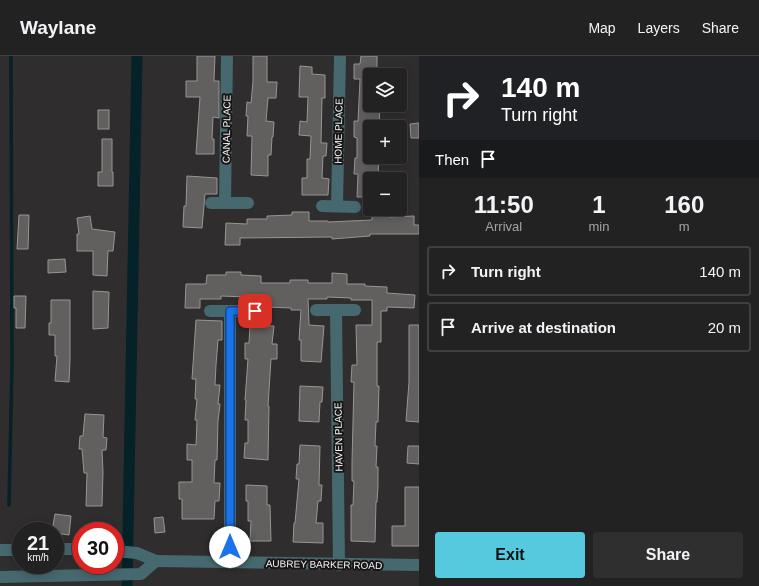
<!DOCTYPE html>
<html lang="en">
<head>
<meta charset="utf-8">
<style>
  :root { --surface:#232222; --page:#2f2f2f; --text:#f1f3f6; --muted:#a3a4a5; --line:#403f40; --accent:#55cadf }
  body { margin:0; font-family:Arial,sans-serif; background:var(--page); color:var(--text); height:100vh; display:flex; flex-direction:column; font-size:15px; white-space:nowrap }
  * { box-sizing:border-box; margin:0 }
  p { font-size:13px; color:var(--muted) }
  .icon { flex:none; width:22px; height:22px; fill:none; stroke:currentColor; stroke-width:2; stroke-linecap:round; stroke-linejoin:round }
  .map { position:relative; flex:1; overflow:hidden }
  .panel { display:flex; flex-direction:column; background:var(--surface); width:340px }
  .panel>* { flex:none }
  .top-card { background:#202124; color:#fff; overflow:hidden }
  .fabs { position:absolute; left:363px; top:12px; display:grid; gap:8px }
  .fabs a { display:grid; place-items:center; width:44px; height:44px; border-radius:4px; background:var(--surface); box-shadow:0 2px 10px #0003,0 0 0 1px var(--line); font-size:20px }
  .speed { position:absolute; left:12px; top:466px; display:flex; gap:8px; font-size:20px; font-weight:700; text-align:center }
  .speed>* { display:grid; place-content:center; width:52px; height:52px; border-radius:50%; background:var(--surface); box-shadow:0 2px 10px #0003,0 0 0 1px var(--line); line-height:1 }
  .speed small { font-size:10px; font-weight:400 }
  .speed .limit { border:6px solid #d22; background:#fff; color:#111 }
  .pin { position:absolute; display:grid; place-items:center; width:34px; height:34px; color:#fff; margin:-17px; border-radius:8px; box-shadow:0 2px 6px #0006 }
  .me { position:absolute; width:44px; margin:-22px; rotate:0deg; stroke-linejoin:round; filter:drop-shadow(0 0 3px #0008) }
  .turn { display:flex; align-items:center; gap:14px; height:84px; padding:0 16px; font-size:18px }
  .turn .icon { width:52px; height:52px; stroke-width:2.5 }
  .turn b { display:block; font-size:28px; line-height:34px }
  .then { display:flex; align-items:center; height:38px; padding:0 16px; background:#0003; gap:8px; font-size:15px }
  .eta { display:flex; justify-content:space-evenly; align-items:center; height:68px; text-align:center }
  .eta b { font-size:24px; font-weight:700; line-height:28px }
  .cta { display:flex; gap:8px; margin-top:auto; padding:8px 16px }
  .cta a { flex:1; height:46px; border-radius:4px; background:var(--accent); color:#111; font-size:16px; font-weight:700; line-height:46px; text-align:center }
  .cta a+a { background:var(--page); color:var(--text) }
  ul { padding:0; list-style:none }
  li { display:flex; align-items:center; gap:12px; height:50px; margin:0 8px 6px; padding:0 8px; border:2px solid var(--line); border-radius:4px }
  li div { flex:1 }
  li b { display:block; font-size:15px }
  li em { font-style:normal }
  header { display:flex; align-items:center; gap:24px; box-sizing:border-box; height:56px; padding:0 20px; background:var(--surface); border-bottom:1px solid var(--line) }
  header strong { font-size:19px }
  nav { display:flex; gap:22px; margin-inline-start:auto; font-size:14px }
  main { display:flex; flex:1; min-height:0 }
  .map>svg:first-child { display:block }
</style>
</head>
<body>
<header>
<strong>Waylane</strong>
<nav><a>Map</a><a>Layers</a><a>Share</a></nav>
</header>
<main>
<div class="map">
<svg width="419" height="530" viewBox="0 0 419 530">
  <rect width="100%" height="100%" fill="#2f2d2d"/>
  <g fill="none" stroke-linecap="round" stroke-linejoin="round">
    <path stroke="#042227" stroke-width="3.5" d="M9,449L12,308L11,0"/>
    <path stroke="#042227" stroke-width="11" d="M127,530L137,0"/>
  </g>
  <g fill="#625f5f" stroke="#999596">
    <path d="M197,0H215L214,25H219V62L213,61L212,83H214V98H196L200,41H186V25H197Z"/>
    <path d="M253,0H267V26H277L276,42H268L266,65L274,66L273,81H272L271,99H268V120L251,119L252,80H247L248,60H246L247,46L251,47L253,25Z"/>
    <path d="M361,0H377V19H370V49H380L379,71H370V103H379L378,119H370V141H357L358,118H354L355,102H357V82L354,81V65H358L360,23H354V8H360Z"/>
    <path d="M300,10L312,11V18L325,19V42H322L321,87H327L326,100H323L322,122L329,123L328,139H302V122H307V103H310L311,80L299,79L300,65L307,66L308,41H299Z"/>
    <rect x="98" y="54" width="11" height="19"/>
    <path d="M419,67V82H411L410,68Z"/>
    <path d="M102,83H112V116H113V130H98V116H102Z"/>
    <path d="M187,120L217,122V138H205L202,172L183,171L184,150H186Z"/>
    <path d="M292,156H309V165H328V166L372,164V158H389V161L414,160V169H419V178H370V180L332,183V181L240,182V189H225L226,167L247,168V163H267V160L292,159Z"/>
    <path d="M19,159H29L28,193H17Z"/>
    <path d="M90,160L92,173L115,176L113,195H108L107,220L93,219V195H77V178H79L77,162Z"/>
    <path d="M65,203L66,216L48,217V204Z"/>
    <path d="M226,216H241V219L261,220V227H290V224H308V227H332V217L347,218V228H365V230L387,231V237L415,239L414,252L387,251V255H381V286H377V330H379L378,366H376L375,390H377L376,411H378V430L377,446H376L375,486L351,485V449H353L354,425H352V406L354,326H351L352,309H357L356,269H372V244H351V242L327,241V243H308L309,269L324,270L321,306L301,305V284H299L301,254H291V252L265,251V244L246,243V241L221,240V243H200V252H185L186,228H206L207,219H226Z"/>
    <path d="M93,235L109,236L108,272L93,273Z"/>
    <path d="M14,240H26L25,272H16V252H14Z"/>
    <path d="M51,244H70V304L69,326L55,325L57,300H55V279H49V267H51Z"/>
    <path d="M196,264L222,265V284H218L216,309L215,329H220L218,348H220L218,365L217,404H215L214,427H220L219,445H215L214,463H182V443H179V426H192V404H187V388L196,389L197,364H195L197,343H195L196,323H192Z"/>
    <path d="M250,269L274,270L272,288H277V303H271L268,350H269L268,404L244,402L245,387H248V364H245L246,344H245L248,303H245V287H249Z"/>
    <path d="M409,269H419V366L406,365L409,326Z"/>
    <path d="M300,330L323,331L322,346H320L319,366L299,365Z"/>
    <path d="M85,358L104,359L103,381L107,382L106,394H102L103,416L102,450H86L87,417H84L82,393H79L80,380H83Z"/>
    <path d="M300,389L320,390L319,429H322L321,445H318L316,467H323V487L293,486L294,467H295L299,423H296L297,408H299Z"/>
    <path d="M408,390H419V408L407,407Z"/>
    <path d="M246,429L267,430V449H270L271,485H250L251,465H248V445H246Z"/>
    <path d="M405,431H419V490H392V470H405Z"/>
    <path d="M55,458L71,460L69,479L55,477V475H52Z"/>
    <path d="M163,461L165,476L155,477L154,462Z"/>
  </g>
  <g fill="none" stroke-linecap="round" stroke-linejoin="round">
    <g stroke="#46686f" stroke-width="12">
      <path d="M211,147H248"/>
      <path d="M225,147L227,0"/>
      <path d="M322,150L355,151"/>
      <path d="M337,150L340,0"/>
      <path d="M316,254H355"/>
      <path d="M336,254L339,509"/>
      <path d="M210,255H255"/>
      <path d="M55,493H81"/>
      <path d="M0,494H21"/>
      <path d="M156,505L419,509"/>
      <path d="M230,507V255"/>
      <path d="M0,521L141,518L156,505L137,497L115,495"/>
    </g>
  </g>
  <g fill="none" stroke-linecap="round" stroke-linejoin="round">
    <defs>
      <path id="route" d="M230,491V255H255"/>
    </defs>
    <use href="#route" stroke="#114b97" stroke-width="10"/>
    <use href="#route" stroke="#1a73e8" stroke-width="7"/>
  </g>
  <g text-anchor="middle" stroke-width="4" stroke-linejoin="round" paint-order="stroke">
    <g font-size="10" fill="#f5f4f4" stroke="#171516">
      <text transform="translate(226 73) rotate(-89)" y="4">CANAL PLACE</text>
      <text transform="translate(338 75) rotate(-89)" y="4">HOME PLACE</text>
      <text transform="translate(338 381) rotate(-91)" y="4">HAVEN PLACE</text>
      <text transform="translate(324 508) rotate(1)" y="4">AUBREY BARKER ROAD</text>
    </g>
  </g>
</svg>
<div class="fabs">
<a><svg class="icon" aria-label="layers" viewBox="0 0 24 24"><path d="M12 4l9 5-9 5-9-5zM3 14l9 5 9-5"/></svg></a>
<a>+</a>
<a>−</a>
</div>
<div class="speed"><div>21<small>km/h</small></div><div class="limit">30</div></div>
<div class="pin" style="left:255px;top:255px;background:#d93025"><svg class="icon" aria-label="arrive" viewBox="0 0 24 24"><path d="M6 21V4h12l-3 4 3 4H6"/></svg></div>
<svg class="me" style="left:230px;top:491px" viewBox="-20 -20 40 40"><circle r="19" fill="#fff"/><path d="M0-13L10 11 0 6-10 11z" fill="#1a73e8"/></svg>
</div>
<section class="panel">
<div class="top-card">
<div class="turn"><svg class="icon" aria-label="right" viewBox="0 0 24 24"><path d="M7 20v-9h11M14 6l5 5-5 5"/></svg><div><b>140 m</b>Turn right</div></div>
<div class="then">Then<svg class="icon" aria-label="arrive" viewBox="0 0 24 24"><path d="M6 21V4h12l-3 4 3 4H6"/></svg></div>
</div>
<div class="eta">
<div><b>11:50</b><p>Arrival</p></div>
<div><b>1</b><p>min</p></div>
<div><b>160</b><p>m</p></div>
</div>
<ul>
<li><svg class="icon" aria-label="right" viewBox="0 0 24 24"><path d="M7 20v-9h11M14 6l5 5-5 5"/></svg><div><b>Turn right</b></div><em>140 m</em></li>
<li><svg class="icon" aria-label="arrive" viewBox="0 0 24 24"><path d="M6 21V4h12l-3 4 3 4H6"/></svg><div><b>Arrive at destination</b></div><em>20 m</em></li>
</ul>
<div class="cta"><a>Exit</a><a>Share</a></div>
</section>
</main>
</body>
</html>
